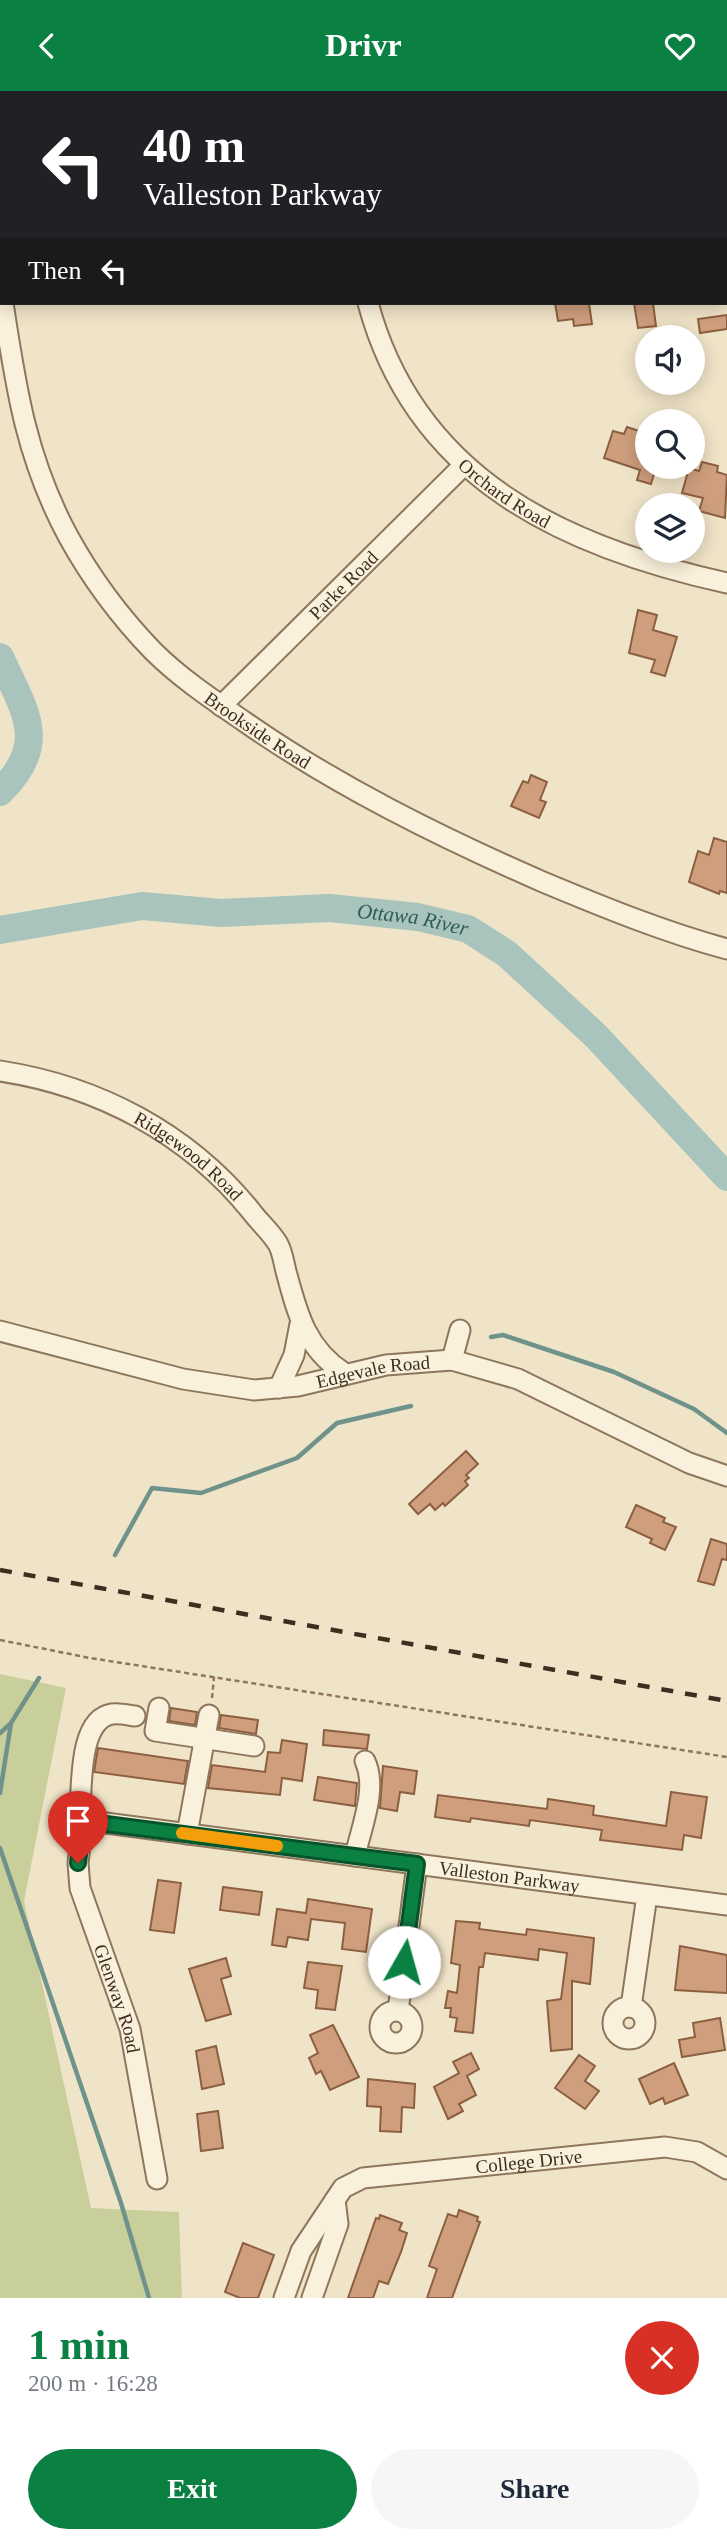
<!DOCTYPE html>
<html lang="en">
<head>
<meta charset="utf-8">
<style>
  :root { --surface:#fff; --page:#f6f6f7; --text:#1f2937; --muted:#747a83; --accent:#0b8043 }
  body { margin:0; font-family:"Times New Roman",serif; background:var(--page); color:var(--text); height:100vh; display:flex; flex-direction:column; font-size:26px; white-space:nowrap }
  * { box-sizing:border-box; margin:0 }
  p { font-size:23px; color:var(--muted) }
  .icon { flex:none; width:38px; height:38px; fill:none; stroke:currentColor; stroke-width:2; stroke-linecap:round; stroke-linejoin:round }
  .map { position:relative; height:2207px; overflow:hidden }
  .drawer { display:flex; flex-direction:column; background:var(--surface); flex:1 }
  .drawer>* { flex:none }
  .hud { position:absolute; left:0px; top:0px; width:728px; height:214px; box-shadow:0 4px 18px #0003; background:#202124; color:#fff; overflow:hidden }
  .tools { position:absolute; left:635px; top:234px; display:grid; gap:14px }
  .tools a { display:grid; place-items:center; width:70px; height:70px; border-radius:50%; background:var(--surface); box-shadow:0 4px 18px #0003; font-size:35px }
  .pin { position:absolute; display:grid; place-items:center; width:60px; height:60px; color:#fff; margin:-72px -30px; border-radius:50% 50% 50% 0; rotate:-45deg; box-shadow:0 0 7px #0007 }
  .pin .icon { rotate:45deg }
  .me { position:absolute; width:77px; margin:-38px; rotate:7deg; stroke-linejoin:round; filter:drop-shadow(0 0 5px #0008) }
  .turn { display:flex; align-items:center; gap:24px; height:147px; padding:0 28px; font-size:32px }
  .turn .icon { width:91px; height:91px; stroke-width:2.5 }
  .turn b { display:block; font-size:49px; line-height:60px }
  .then { display:flex; align-items:center; height:66px; padding:0 28px; background:#0003; gap:14px; font-size:26px }
  .round { display:grid; place-items:center; flex:none; width:74px; height:74px; border-radius:37px; background:var(--page) }
  .headline { display:flex; align-items:center; justify-content:space-between; height:119px; padding:0 28px }
  h1 { font-size:42px; font-weight:700; line-height:52px; color:var(--accent) }
  .action { display:flex; gap:14px; margin-top:auto; padding:14px 28px }
  .action a { flex:1; height:80px; border-radius:42px; background:var(--accent); color:#fff; font-size:28px; font-weight:700; line-height:80px; text-align:center }
  .action a+a { background:var(--page); color:var(--text) }
  header { display:flex; justify-content:space-between; align-items:center; height:91px; padding:0 28px; background:var(--accent); color:#fff; font-size:32px; font-weight:700 }
  .map>svg:first-child { display:block }
</style>
</head>
<body>
<header><svg class="icon" aria-label="back" viewBox="0 0 24 24"><path d="M15 5l-7 7 7 7"/></svg>Drivr<svg class="icon" aria-label="heart" viewBox="0 0 24 24"><path d="M12 20l-8-8c-3-5 5-10 8-4 3-6 11-1 8 4z"/></svg></header>
<div class="map">
<svg width="727" height="2207" viewBox="0 0 727 2207">
  <rect width="100%" height="100%" fill="#f0e4c8"/>
  <path fill="#c9cf9b" d="M0,1583L66,1597L24,1810L91,2117L179,2121L182,2207H0Z"/>
  <g fill="none" stroke-linecap="round" stroke-linejoin="round">
    <g stroke="#6f938a" stroke-width="4.5">
      <path d="M491,1246L503,1244L614,1281L694,1318L727,1342"/>
      <path d="M115,1464L152,1397L201,1402L297,1367L337,1332L411,1315"/>
      <path d="M0,1642L10,1633"/>
      <path d="M0,1702L11,1632L39,1587"/>
      <path d="M0,1757L121,2112L149,2207"/>
    </g>
    <g stroke="#a9c4bc" stroke-width="28">
      <path d="M0,566C25,621 50,652 0,701"/>
      <path id="s1" d="M0,839L142,815L221,822L329,817L418,826L468,838L507,863L596,945L727,1086"/>
    </g>
  </g>
  <g fill="#cf9f7d" stroke="#8d5f41" stroke-width="2">
    <path d="M555,212H589L592,233L574,235L573,228L558,230Z"/>
    <path d="M634,212H653L656,235L638,237Z"/>
    <path d="M727,224V238L700,242L698,228Z"/>
    <path d="M627,336L648,343V376H656L651,393L637,389L640,379L604,367L613,340L624,343Z"/>
    <path d="M702,371L718,375L717,381L727,384L725,427L699,420L703,407L682,402L689,377L699,380Z"/>
    <path d="M638,519L657,524L653,539L677,546L665,585L651,581L655,569L629,562Z"/>
    <path d="M531,684L547,691L540,709L546,711L539,727L511,715L523,690L528,692Z"/>
    <path d="M714,747L727,751V802L720,800L719,803L689,791L698,760L709,764Z"/>
    <path d="M466,1360L478,1373L466,1384L469,1387L465,1390L468,1394L445,1415L443,1412L435,1419L430,1413L418,1423L409,1413Z"/>
    <path d="M636,1414L665,1427L663,1431L676,1436L665,1459L650,1452L652,1448L626,1436Z"/>
    <path d="M711,1448L727,1453V1469L722,1468L714,1494L698,1490Z"/>
    <path d="M171,1617L197,1621L195,1634L169,1630Z"/>
    <path d="M221,1624L258,1629L256,1643L219,1637Z"/>
    <path d="M324,1639L369,1644L367,1658L323,1654Z"/>
    <path d="M282,1649L307,1653L302,1690L282,1687L280,1704L208,1697L212,1674L265,1681L268,1661L280,1662Z"/>
    <path d="M98,1657L188,1670L184,1693L94,1681Z"/>
    <path d="M383,1675L417,1680L414,1703L400,1701L397,1720L380,1717Z"/>
    <path d="M318,1686L357,1692L355,1715L314,1709Z"/>
    <path d="M671,1701L707,1706L701,1747L684,1744L682,1759L600,1749L602,1739L530,1729L529,1735L471,1727L470,1731L435,1726L438,1704L547,1718L548,1708L594,1715L593,1724L666,1735Z"/>
    <path d="M158,1789L181,1792L174,1842L150,1839Z"/>
    <path d="M223,1796L262,1801L259,1824L220,1819Z"/>
    <path d="M308,1808L372,1818L366,1861L342,1858L345,1832L311,1828L308,1849L288,1846L286,1856L272,1854L277,1818L306,1822Z"/>
    <path d="M456,1830L480,1832L479,1838L526,1844L527,1838L594,1847L590,1893L572,1890V1958L551,1960L547,1910L561,1908L567,1862L539,1858L538,1869L485,1862L483,1876H479L473,1942L455,1940L457,1927L450,1926L451,1917H445L448,1900L457,1902L460,1874L451,1872Z"/>
    <path d="M680,1855L727,1864V1902L675,1899Z"/>
    <path d="M226,1867L231,1885L221,1888L231,1923L206,1930L189,1878Z"/>
    <path d="M308,1871L342,1875L335,1919L316,1917L318,1899L304,1897Z"/>
    <path d="M720,1927L725,1959L682,1966L679,1949L695,1946L693,1932Z"/>
    <path d="M333,1934L359,1986L330,1999L321,1980L316,1983L309,1967L318,1962L310,1944Z"/>
    <path d="M216,1955L224,1993L202,1998L196,1960Z"/>
    <path d="M471,1962L479,1978L467,1985L476,2004L459,2013L463,2020L448,2028L434,1996L459,1982L453,1971Z"/>
    <path d="M579,1964L595,1975L585,1990L599,2000L585,2018L555,1997Z"/>
    <path d="M674,1972L688,2004L665,2013L663,2007L650,2013L639,1988Z"/>
    <path d="M368,1988L415,1993L414,2017L402,2016L401,2041L380,2040L381,2016L367,2015Z"/>
    <path d="M218,2020L223,2057L201,2060L197,2023Z"/>
    <path d="M459,2119L478,2126L477,2130L480,2131L452,2207H427L437,2178L429,2175L448,2123L457,2126Z"/>
    <path d="M380,2124L402,2132L399,2139L407,2142L401,2161L388,2193L379,2190L373,2207H348L376,2127L379,2128Z"/>
    <path d="M243,2152L274,2164L258,2207H240L225,2201Z"/>
  </g>
  <g fill="none" stroke-linecap="round" stroke-linejoin="round">
    <defs>
      <g id="minor">
        <path d="M343,2V0"/>
        <path id="s2" d="M3,212C16,297 26,367 68,445C90,485 121,527 153,560C180,587 213,609 245,631C337,695 440,746 543,791C603,816 664,841 727,858"/>
        <path id="s3" d="M368,212C415,387 563,456 727,492"/>
        <path id="s4" d="M221,615L464,374"/>
        <path id="s5" d="M0,980C98,995 188,1042 251,1120C259,1131 271,1141 278,1153C283,1162 284,1174 287,1184C298,1225 307,1258 344,1282"/>
        <path id="s6" d="M0,1240L183,1288L254,1299L298,1295L386,1274L452,1269L518,1288L689,1372L727,1385"/>
        <path d="M452,1269L460,1239"/>
        <path d="M279,1297L294,1264L300,1233"/>
        <path d="M159,1617L155,1640L254,1655"/>
        <path id="s7" d="M135,1625C128,1624 119,1622 112,1623C79,1628 82,1693 80,1718L83,1729L78,1772L80,1797L130,1938L157,2088"/>
        <path id="s8" d="M83,1729L727,1814"/>
        <path d="M187,1743L209,1624"/>
        <path d="M355,1765C361,1737 378,1697 365,1670"/>
        <circle cx="629" cy="1932" r="16"/>
        <path d="M631,1916L647,1804"/>
        <circle cx="396" cy="1936" r="16"/>
        <path d="M398,1920L417,1773"/>
        <path d="M284,2207L301,2160L335,2109"/>
        <path id="s9" d="M312,2207L338,2133L335,2109L343,2097L363,2087L665,2056L697,2061L727,2078"/>
      </g>
      <g id="major">
        <path d="M726,95H727"/>
        <path d="M0,196H2"/>
      </g>
    </defs>
    <use href="#minor" stroke="#8d765c" stroke-width="23"/>
    <use href="#major" stroke="#5b4430" stroke-width="28"/>
    <g stroke="#8d765c" stroke-width="2.5" stroke-dasharray="5 3.5" stroke-linecap="butt">
      <path d="M0,1549L90,1567L727,1666"/>
      <path d="M212,1607L214,1586"/>
    </g>
    <use href="#minor" stroke="#faf1dc" stroke-width="19"/>
    <use href="#major" stroke="#f3d9a0" stroke-width="24"/>
    <path stroke="#3d2e20" stroke-width="4.5" stroke-dasharray="12 12" stroke-linecap="butt" d="M0,1479L727,1610"/>
  </g>
  <g fill="none" stroke-linecap="round" stroke-linejoin="round">
    <defs>
      <path id="route" d="M78,1772L83,1730L417,1773L404,1871"/>
    </defs>
    <use href="#route" stroke="#07532c" stroke-width="18"/>
    <use href="#route" stroke="#0b8043" stroke-width="12"/>
    <path stroke="#f59e0b" stroke-width="12" d="M182,1742L277,1755"/>
  </g>
  <g text-anchor="middle" stroke-width="5" stroke-linejoin="round" paint-order="stroke">
    <g font-size="19" fill="#3d2e20" stroke="#f7eed8">
      <text dy="7" stroke="none"><textPath href="#s3" startOffset="240">Orchard Road</textPath></text>
      <text dy="7" stroke="none"><textPath href="#s4" startOffset="172">Parke Road</textPath></text>
      <text dy="7" stroke="none"><textPath href="#s2" startOffset="518">Brookside Road</textPath></text>
      <text dy="7" stroke="none"><textPath href="#s5" startOffset="210">Ridgewood Road</textPath></text>
      <text dy="7" stroke="none"><textPath href="#s6" startOffset="382">Edgevale Road</textPath></text>
      <text dy="7" stroke="none"><textPath href="#s8" startOffset="430">Valleston Parkway</textPath></text>
      <text dy="7" stroke="none"><textPath href="#s7" startOffset="327">Glenway Road</textPath></text>
      <text dy="7" stroke="none"><textPath href="#s9" startOffset="306">College Drive</textPath></text>
    </g>
    <g font-size="21" font-style="italic" fill="#2f5d5a" stroke="#f7eed8">
      <text dy="7" stroke="none"><textPath href="#s1" startOffset="416">Ottawa River</textPath></text>
    </g>
  </g>
</svg>
<div class="tools">
<a><svg class="icon" aria-label="sound" viewBox="0 0 24 24"><path d="M4 9h4l5-4v14l-5-4H4zM17 9q2 3 0 6"/></svg></a>
<a><svg class="icon" aria-label="search" viewBox="0 0 24 24"><circle cx="10" cy="10" r="6"/><path d="M15 15l6 6"/></svg></a>
<a><svg class="icon" aria-label="layers" viewBox="0 0 24 24"><path d="M12 4l9 5-9 5-9-5zM3 14l9 5 9-5"/></svg></a>
</div>
<div class="pin" style="left:78px;top:1772px;background:#d93025"><svg class="icon" aria-label="arrive" viewBox="0 0 24 24"><path d="M6 21V4h12l-3 4 3 4H6"/></svg></div>
<svg class="me" style="left:404px;top:1871px" viewBox="-20 -20 40 40"><circle r="19" fill="#fff"/><path d="M0-13L10 11 0 6-10 11z" fill="#0b8043"/></svg>
<div class="hud">
<div class="turn"><svg class="icon" aria-label="left" viewBox="0 0 24 24"><path d="M17 20v-9H6M10 6l-5 5 5 5"/></svg><div><b>40 m</b>Valleston Parkway</div></div>
<div class="then">Then<svg class="icon" aria-label="left" viewBox="0 0 24 24"><path d="M17 20v-9H6M10 6l-5 5 5 5"/></svg></div>
</div>
</div>
<section class="drawer">
<div class="headline"><div><h1>1 min</h1><p>200 m · 16:28</p></div><a class="round" style="background:#d93025;color:#fff"><svg class="icon" aria-label="close" viewBox="0 0 24 24"><path d="M6 6l12 12M18 6L6 18"/></svg></a></div>
<div class="action"><a>Exit</a><a>Share</a></div>
</section>
</body>
</html>
